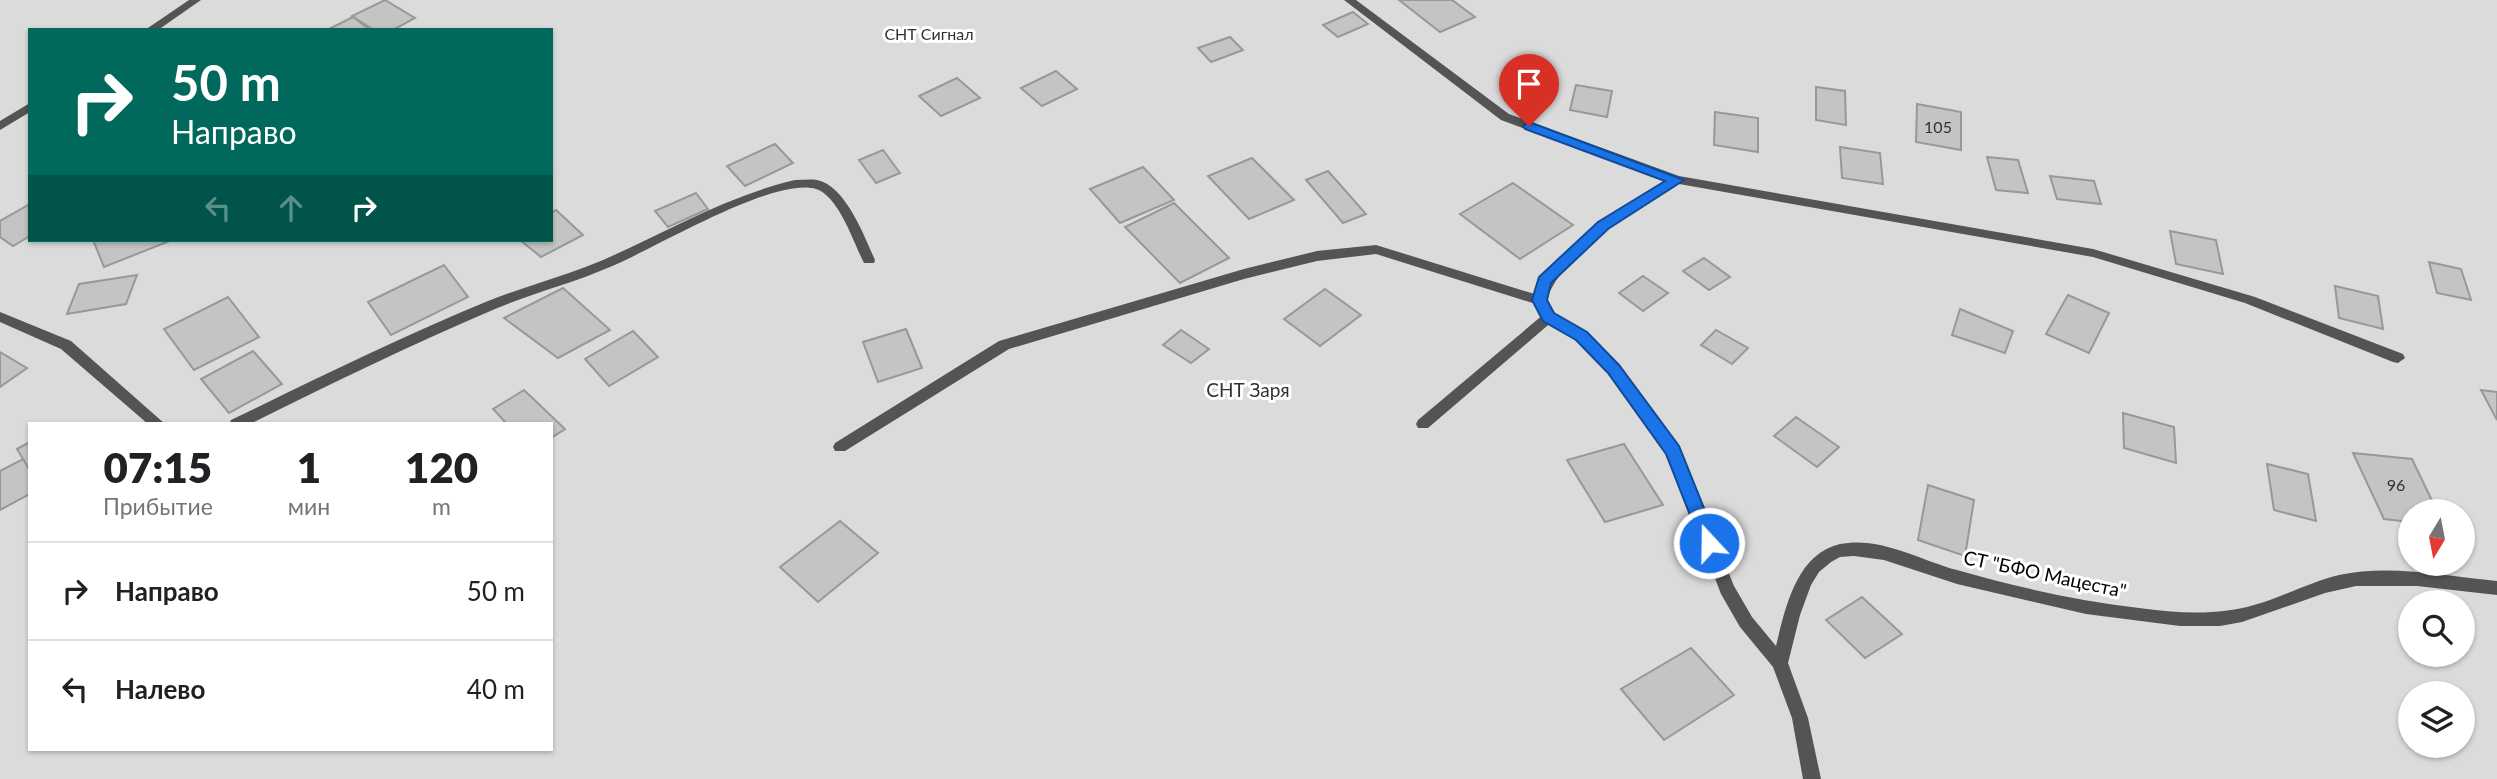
<!DOCTYPE html>
<html lang="ru">
<head>
<meta charset="utf-8">
<style>
  :root { --surface:#fff; --page:#f6f6f6; --text:#202124; --muted:#757577; --line:#e0e0e0 }
  body { margin:0; font-family:Lato,sans-serif; background:var(--page); color:var(--text); height:100vh; display:flex; flex-direction:column; font-size:26px; white-space:nowrap }
  * { box-sizing:border-box; margin:0 }
  p { font-size:23px; color:var(--muted) }
  .icon { flex:none; width:38px; height:38px; fill:none; stroke:currentColor; stroke-width:2; stroke-linecap:round; stroke-linejoin:round }
  .map { position:relative; flex:1; overflow:hidden }
  .drawer { position:absolute; left:28px; top:422px; width:525px; height:329px; display:flex; flex-direction:column; background:var(--surface); border-radius:0px; box-shadow:0 2px 5px #0004 }
  .drawer>* { flex:none }
  .guide { position:absolute; left:28px; top:28px; width:525px; height:214px; border-radius:0px; box-shadow:0 2px 5px #0004; background:#00695c; color:#fff; overflow:hidden }
  .needle { width:46px; rotate:190deg }
  .buttons { position:absolute; left:2398px; top:499px; display:grid; gap:14px }
  .buttons a { display:grid; place-items:center; width:77px; height:77px; border-radius:50%; background:var(--surface); box-shadow:0 2px 5px #0004; font-size:35px }
  .pin { position:absolute; display:grid; place-items:center; width:60px; height:60px; color:#fff; margin:-72px -30px; border-radius:50% 50% 50% 0; rotate:-45deg; box-shadow:0 0 7px #0007 }
  .pin .icon { rotate:45deg }
  .me { position:absolute; width:77px; margin:-38px; rotate:339deg; stroke-linejoin:round; filter:drop-shadow(0 0 5px #0008) }
  .turn { display:flex; align-items:center; gap:24px; height:147px; padding:0 28px; font-size:32px }
  .turn .icon { width:91px; height:91px; stroke-width:2.5 }
  .turn b { display:block; font-size:49px; line-height:60px }
  .lanes { display:flex; align-items:center; height:66px; padding:0 28px; background:#0003; justify-content:center; gap:35px; direction:ltr }
  .lanes .off { opacity:.35 }
  .eta { display:flex; justify-content:space-evenly; align-items:center; height:119px; text-align:center }
  .eta b { font-size:42px; font-weight:800; line-height:49px }
  ul { padding:0; list-style:none }
  li { display:flex; align-items:center; gap:21px; height:98px; padding:0 28px; border-top:2px solid var(--line) }
  li div { flex:1 }
  li b { display:block; font-size:26px }
  li em { font-style:normal }
  .map>svg:first-child { display:block }
</style>
</head>
<body>
<div class="map">
<svg width="2497" height="779" viewBox="0 0 2497 779">
  <rect width="100%" height="100%" fill="#fff"/>
  <path fill="#dbdbdb" fill-rule="evenodd" d="M0,0H2497V779H0ZM30,30H551V240H30ZM30,424H551V749H30ZM2410,511H2462V564H2410ZM2410,602H2462V654H2410ZM2410,693H2462V746H2410Z"/>
  <g fill="#c4c4c4" stroke="#989898" stroke-width="2">
    <path d="M385,0L415,18L393,30H374L352,16Z"/>
    <path d="M1399,0H1452L1475,17L1440,32Z"/>
    <path d="M1353,12L1368,24L1338,37L1323,25Z"/>
    <path d="M353,17L370,30H327Z"/>
    <path d="M1230,37L1243,50L1211,62L1198,48Z"/>
    <path d="M1056,71L1077,89L1042,106L1021,88Z"/>
    <path d="M957,78L980,98L941,116L919,96Z"/>
    <path d="M1576,85L1612,91L1607,117L1570,110Z"/>
    <path d="M1816,87L1845,91L1846,125L1816,120Z"/>
    <path d="M1917,104L1961,112V150L1916,142Z"/>
    <path d="M1715,112L1758,118V152L1714,145Z"/>
    <path d="M775,144L793,163L745,186L727,166Z"/>
    <path d="M1840,147L1880,153L1883,184L1842,178Z"/>
    <path d="M883,150L900,173L876,183L859,160Z"/>
    <path d="M1987,157L2018,160L2028,193L1996,190Z"/>
    <path d="M1252,158L1294,200L1249,219L1208,176Z"/>
    <path d="M1143,167L1174,200L1120,223L1090,189Z"/>
    <path d="M1328,171L1366,214L1343,223L1306,180Z"/>
    <path d="M2050,176L2094,181L2101,204L2057,199Z"/>
    <path d="M1513,183L1573,225L1520,259L1460,214Z"/>
    <path d="M696,193L708,209L668,227L655,211Z"/>
    <path d="M1174,203L1229,258L1180,283L1125,227Z"/>
    <path d="M30,204V236L13,246L0,237V221Z"/>
    <path d="M556,210L583,235L541,257L520,240H551V213Z"/>
    <path d="M2170,231L2216,240L2223,274L2176,264Z"/>
    <path d="M93,240H172L104,267Z"/>
    <path d="M1704,258L1730,277L1709,290L1683,271Z"/>
    <path d="M2429,262L2461,269L2471,300L2437,293Z"/>
    <path d="M444,265L468,297L391,335L368,302Z"/>
    <path d="M137,275L126,304L67,314L79,284Z"/>
    <path d="M1643,276L1668,293L1643,311L1619,293Z"/>
    <path d="M2335,286L2378,296L2383,329L2339,318Z"/>
    <path d="M563,288L610,330L558,358L504,318Z"/>
    <path d="M1325,289L1361,315L1320,346L1284,319Z"/>
    <path d="M2068,295L2109,313L2089,353L2046,334Z"/>
    <path d="M228,297L259,337L194,370L164,329Z"/>
    <path d="M1960,309L2013,331L2005,353L1952,335Z"/>
    <path d="M906,329L922,368L878,382L863,342Z"/>
    <path d="M1181,330L1209,349L1191,363L1163,345Z"/>
    <path d="M1716,330L1748,348L1732,364L1701,345Z"/>
    <path d="M633,331L658,357L609,386L585,359Z"/>
    <path d="M253,351L282,384L229,413L201,379Z"/>
    <path d="M0,352L27,368L0,387Z"/>
    <path d="M524,390L565,429L551,438V424H507L493,409Z"/>
    <path d="M2481,390L2497,392V420Z"/>
    <path d="M2123,413L2174,427L2176,463L2124,448Z"/>
    <path d="M1796,417L1839,447L1817,467L1774,436Z"/>
    <path d="M30,442V471L17,449Z"/>
    <path d="M1624,444L1663,505L1605,522L1567,460Z"/>
    <path d="M2353,453L2412,459L2437,511H2410V522L2384,519Z"/>
    <path d="M23,459L30,471V494L0,510V471Z"/>
    <path d="M2267,464L2308,474L2316,521L2274,510Z"/>
    <path d="M1928,485L1974,500L1965,556L1918,540Z"/>
    <path d="M840,521L878,553L818,602L780,567Z"/>
    <path d="M1862,597L1902,634L1865,658L1826,620Z"/>
    <path d="M1691,648L1734,695L1664,740L1621,689Z"/>
  </g>
  <g fill="none" stroke-linecap="round" stroke-linejoin="round">
    <g fill="#545454" fill-rule="evenodd">
      <path d="M795,180C802,180 810,179 817,180C846,186 864,236 875,260L874,263H864C854,244 839,196 816,189C774,176 654,249 610,267C573,283 533,293 495,309C412,344 331,384 250,424H229L231,420C316,379 400,337 488,301C526,286 565,276 603,260C667,232 726,196 795,180Z"/>
      <path d="M1376,245L1544,297L1546,300L1539,305L1376,254L1317,261L1244,279L1009,349L845,451H835L833,447L835,443L999,341L1244,269L1317,251Z"/>
      <path d="M0,312L71,341L165,424H148L61,349L0,322Z"/>
      <path d="M1549,312L1554,314L1556,317L1554,320L1428,428H1418L1416,424L1418,420L1544,314Z"/>
    </g>
    <path fill="#545454" fill-rule="evenodd" d="M1344,0H1356L1509,114L1679,176L2093,249L2255,297L2403,354L2405,358L2398,363L2393,362L2245,303L2093,257L1679,184C1631,216 1569,244 1546,300L1554,314L1586,332L1619,365L1678,447L1734,586L1752,617L1776,646C1785,609 1796,554 1840,544C1880,536 1920,560 1957,570C2016,587 2078,601 2139,608C2177,613 2217,616 2254,605C2283,597 2310,582 2339,575C2390,564 2446,576 2497,581V595L2417,586H2356L2325,593L2242,622L2220,626H2180L2086,614L1957,584L1884,560L1854,556L1840,557L1831,562L1819,572L1811,585L1800,615L1788,663L1808,718L1821,779H1803L1792,718L1773,667L1740,627L1721,594L1667,453L1609,373L1576,340L1544,320L1532,300C1557,242 1616,214 1667,181L1501,120Z"/>
    <g fill="#545454" fill-rule="evenodd">
      <path d="M189,0H201L158,30H145Z"/>
      <path d="M30,103V112L0,130V121Z"/>
    </g>
  </g>
  <path fill="#1a73e8" stroke="#114b97" stroke-width="2" d="M1529,122L1684,180L1608,229L1551,283L1547,300L1554,313L1587,332L1619,365L1679,446L1718,543L1715,548H1703L1666,454L1608,373L1576,340L1543,321L1532,300L1539,277L1598,222L1665,181L1525,129L1523,126Z"/>
  <g text-anchor="middle" stroke-width="6" stroke-linejoin="round" paint-order="stroke">
    <g font-size="16" fill="#323232" stroke="#fff">
      <text x="929" y="40">СНТ Сигнал</text>
    </g>
    <g font-size="16" fill="#313131">
      <text x="1938" y="133">105</text>
      <text x="2396" y="491">96</text>
    </g>
    <g font-size="19" fill="#323232" stroke="#fff">
      <text x="1248" y="397">СНТ Заря</text>
    </g>
    <g font-size="19" fill="#000" stroke="#fff">
      <text transform="translate(2045 574) rotate(12)" y="7">СТ "БФО Мацеста"</text>
    </g>
  </g>
</svg>
<div class="buttons">
<a><svg class="needle" viewBox="-14 -14 28 28"><path d="M0-13l5 13h-10z" fill="#e53935"/><path d="M0 13l5-13h-10z" fill="#757577"/></svg></a>
<a><svg class="icon" aria-label="search" viewBox="0 0 24 24"><circle cx="10" cy="10" r="6"/><path d="M15 15l6 6"/></svg></a>
<a><svg class="icon" aria-label="layers" viewBox="0 0 24 24"><path d="M12 4l9 5-9 5-9-5zM3 14l9 5 9-5"/></svg></a>
</div>
<div class="pin" style="left:1529px;top:126px;background:#d93025"><svg class="icon" aria-label="arrive" viewBox="0 0 24 24"><path d="M6 21V4h12l-3 4 3 4H6"/></svg></div>
<svg class="me" style="left:1709px;top:543px" viewBox="-20 -20 40 40"><circle r="17" fill="#1a73e8" stroke="#fff" stroke-width="3"/><path d="M0-11L8 9 0 5-8 9z" fill="#fff"/></svg>
<div class="guide">
<div class="turn"><svg class="icon" aria-label="right" viewBox="0 0 24 24"><path d="M7 20v-9h11M14 6l5 5-5 5"/></svg><div><b>50 m</b>Направо</div></div>
<div class="lanes"><svg class="icon off" aria-label="left" viewBox="0 0 24 24"><path d="M17 20v-9H6M10 6l-5 5 5 5"/></svg><svg class="icon off" aria-label="ahead" viewBox="0 0 24 24"><path d="M12 20V5M6 11l6-6 6 6"/></svg><svg class="icon" aria-label="right" viewBox="0 0 24 24"><path d="M7 20v-9h11M14 6l5 5-5 5"/></svg></div>
</div>
<section class="drawer">
<div class="eta">
<div><b>07:15</b><p>Прибытие</p></div>
<div><b>1</b><p>мин</p></div>
<div><b>120</b><p>m</p></div>
</div>
<ul>
<li><svg class="icon" aria-label="right" viewBox="0 0 24 24"><path d="M7 20v-9h11M14 6l5 5-5 5"/></svg><div><b>Направо</b></div><em>50 m</em></li>
<li><svg class="icon" aria-label="left" viewBox="0 0 24 24"><path d="M17 20v-9H6M10 6l-5 5 5 5"/></svg><div><b>Налево</b></div><em>40 m</em></li>
</ul>
</section>
</div>
</body>
</html>
